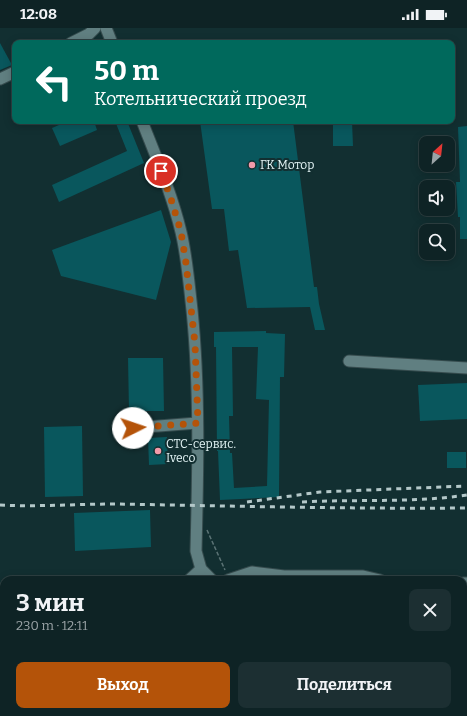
<!DOCTYPE html>
<html lang="ru">
<head>
<meta charset="utf-8">
<style>
  :root { --surface:#0e2325; --page:#1c2f32; --text:#f1f3f6; --muted:#9ba4a7; --line:#2e4042; --accent:#b45309 }
  body { margin:0; font-family:Bitter,serif; background:var(--page); color:var(--text); height:100vh; display:flex; flex-direction:column; font-size:15px; white-space:nowrap }
  * { box-sizing:border-box; margin:0 }
  p { font-size:13px; color:var(--muted) }
  .icon { flex:none; width:22px; height:22px; fill:none; stroke:currentColor; stroke-width:2; stroke-linecap:round; stroke-linejoin:round }
  .map { position:relative; flex:1; overflow:hidden }
  .panel { position:absolute; left:0px; top:548px; width:467px; height:140px; display:flex; flex-direction:column; background:var(--surface); border-radius:12px 12px 0 0; box-shadow:0 2px 10px #0003,0 0 0 1px var(--line) }
  .panel>* { flex:none }
  .top-card { position:absolute; left:12px; top:12px; width:443px; height:84px; border-radius:8px; box-shadow:0 2px 10px #0003,0 0 0 1px var(--line); background:#00695c; color:#fff; overflow:hidden }
  .needle { width:26px; rotate:27deg }
  .fabs { position:absolute; left:419px; top:108px; display:grid; gap:8px }
  .fabs a { display:grid; place-items:center; width:36px; height:36px; border-radius:8px; background:var(--surface); box-shadow:0 2px 10px #0003,0 0 0 1px var(--line); font-size:20px }
  .pin { position:absolute; display:grid; place-items:center; width:34px; height:34px; color:#fff; margin:-17px; border:2px solid #fff; border-radius:50%; box-shadow:0 1px 4px #0007 }
  .me { position:absolute; width:44px; margin:-22px; rotate:86deg; stroke-linejoin:round; filter:drop-shadow(0 0 3px #0008) }
  .turn { display:flex; align-items:center; gap:14px; height:84px; padding:0 16px; font-size:18px }
  .turn .icon { width:52px; height:52px; stroke-width:2.5 }
  .turn b { display:block; font-size:28px; line-height:34px }
  .round { display:grid; place-items:center; flex:none; width:42px; height:42px; border-radius:8px; background:var(--page) }
  .summary { display:flex; align-items:center; justify-content:space-between; height:68px; padding:0 16px }
  h1 { font-size:24px; font-weight:700; line-height:30px }
  .button { display:flex; gap:8px; margin-top:auto; padding:8px 16px }
  .button a { flex:1; height:46px; border-radius:8px; background:var(--accent); color:#fff; font-size:16px; font-weight:700; line-height:46px; text-align:center }
  .button a+a { background:var(--page); color:var(--text) }
  .status { display:flex; justify-content:space-between; align-items:center; height:28px; padding:0 20px; background:var(--surface); direction:ltr }
  .status svg { height:11px; fill:currentColor }
  .map>svg:first-child { display:block }
</style>
</head>
<body>
<div class="status"><b>12:08</b><svg viewBox="0 0 49 12"><path d="M0 12V9h3v3zM5 12V6h3v6zM10 12V3h3v9zM15 12V0h3v12zM26 1h20v11H26zM47 4h2v5h-2z"/></svg></div>
<div class="map">
<svg width="467" height="688" viewBox="0 0 467 688">
  <rect width="100%" height="100%" fill="#122f31"/>
  <g fill="#09575d" fill-rule="evenodd">
    <path d="M0,15L12,37L0,42Z"/>
    <path d="M68,93H94L97,102L60,118L52,100Z"/>
    <path d="M115,93H127L144,135L59,174L52,157L127,123Z"/>
    <path d="M200,93H293L314,259H317L319,276L325,302H315L310,279L247,280L238,222L229,223L224,181H212Z"/>
    <path d="M333,93H352L353,118H333Z"/>
    <path d="M467,98V211H460V189H458L456,154H460L458,99Z"/>
    <path d="M161,182L171,214L156,272L61,248L52,222Z"/>
    <path d="M266,303V305L285,306L284,349H280L279,469L220,472L218,423H217L216,319H214V304ZM232,319H258L256,371L269,372L267,458L234,460L232,425H230L229,388H233Z"/>
    <path d="M128,330H163L164,383H129Z"/>
    <path d="M467,355V391L420,393L418,357Z"/>
    <path d="M82,398L83,468L45,469L44,399Z"/>
    <path d="M167,409L168,436L149,437L148,410Z"/>
    <rect x="447" y="424" width="19" height="16"/>
    <path d="M150,482L151,519L75,523L74,485Z"/>
  </g>
  <g fill="none" stroke-linecap="round" stroke-linejoin="round">
    <defs>
      <g id="minor">
        <path d="M106,0L112,15"/>
        <path d="M71,15L89,6L95,0"/>
        <path d="M0,51L15,44"/>
        <path d="M142,93C156,129 172,166 181,204C187,229 189,256 192,282C200,362 198,443 196,523L201,541L212,552"/>
        <path d="M349,333L467,340"/>
        <path d="M133,400L197,395"/>
        <path d="M189,552L201,541"/>
        <path d="M228,552L252,544L284,548H363L380,552"/>
        <path d="M463,555H467"/>
        <path d="M0,566H4"/>
        <path d="M463,665H467"/>
        <path d="M247,688V684"/>
      </g>
    </defs>
    <use href="#minor" stroke="#364c4e" stroke-width="13"/>
    <path stroke="#5b7375" stroke-width="1.5" stroke-dasharray="4 2" stroke-linecap="butt" d="M207,502L225,542"/>
    <use href="#minor" stroke="#607f81" stroke-width="11"/>
    <g stroke="#b4c8c9" stroke-width="3" stroke-dasharray="5 5" stroke-linecap="butt">
      <path d="M247,474L320,464L466,458"/>
      <path d="M302,474C357,471 412,475 467,467"/>
      <path d="M0,477C38,479 77,476 115,476C232,478 350,481 467,480"/>
    </g>
  </g>
  <g fill="none" stroke-linecap="round" stroke-linejoin="round">
    <path stroke="#b45309" stroke-width="7" stroke-dasharray="0 12.6" d="M133,400L198,395L195,316L186,235L181,204L171,171L161,143"/>
  </g>
  <g fill="#f39aa9" stroke="#122f31" stroke-width="1.5">
    <circle cx="252" cy="137" r="4"/>
    <circle cx="158" cy="423" r="4"/>
  </g>
  <g text-anchor="middle" stroke-width="4" stroke-linejoin="round" paint-order="stroke">
    <g font-size="12" fill="#e3f4f5" stroke="#122f31" text-anchor="start">
      <text x="260" y="141">ГК Мотор</text>
      <text x="166" y="420">СТС-сервис.<tspan x="166" dy="14">Iveco</tspan></text>
    </g>
  </g>
</svg>
<div class="fabs">
<a><svg class="needle" viewBox="-14 -14 28 28"><path d="M0-13l5 13h-10z" fill="#e53935"/><path d="M0 13l5-13h-10z" fill="#9ba4a7"/></svg></a>
<a><svg class="icon" aria-label="sound" viewBox="0 0 24 24"><path d="M4 9h4l5-4v14l-5-4H4zM17 9q2 3 0 6"/></svg></a>
<a><svg class="icon" aria-label="search" viewBox="0 0 24 24"><circle cx="10" cy="10" r="6"/><path d="M15 15l6 6"/></svg></a>
</div>
<div class="pin" style="left:161px;top:143px;background:#d93025"><svg class="icon" aria-label="arrive" viewBox="0 0 24 24"><path d="M6 21V4h12l-3 4 3 4H6"/></svg></div>
<svg class="me" style="left:133px;top:400px" viewBox="-20 -20 40 40"><circle r="19" fill="#fff"/><path d="M0-13L10 11 0 6-10 11z" fill="#b45309"/></svg>
<div class="top-card">
<div class="turn"><svg class="icon" aria-label="left" viewBox="0 0 24 24"><path d="M17 20v-9H6M10 6l-5 5 5 5"/></svg><div><b>50 m</b>Котельнический проезд</div></div>
</div>
<section class="panel">
<div class="summary"><div><h1>3 мин</h1><p>230 m · 12:11</p></div><a class="round"><svg class="icon" aria-label="close" viewBox="0 0 24 24"><path d="M6 6l12 12M18 6L6 18"/></svg></a></div>
<div class="button"><a>Выход</a><a>Поделиться</a></div>
</section>
</div>
</body>
</html>
